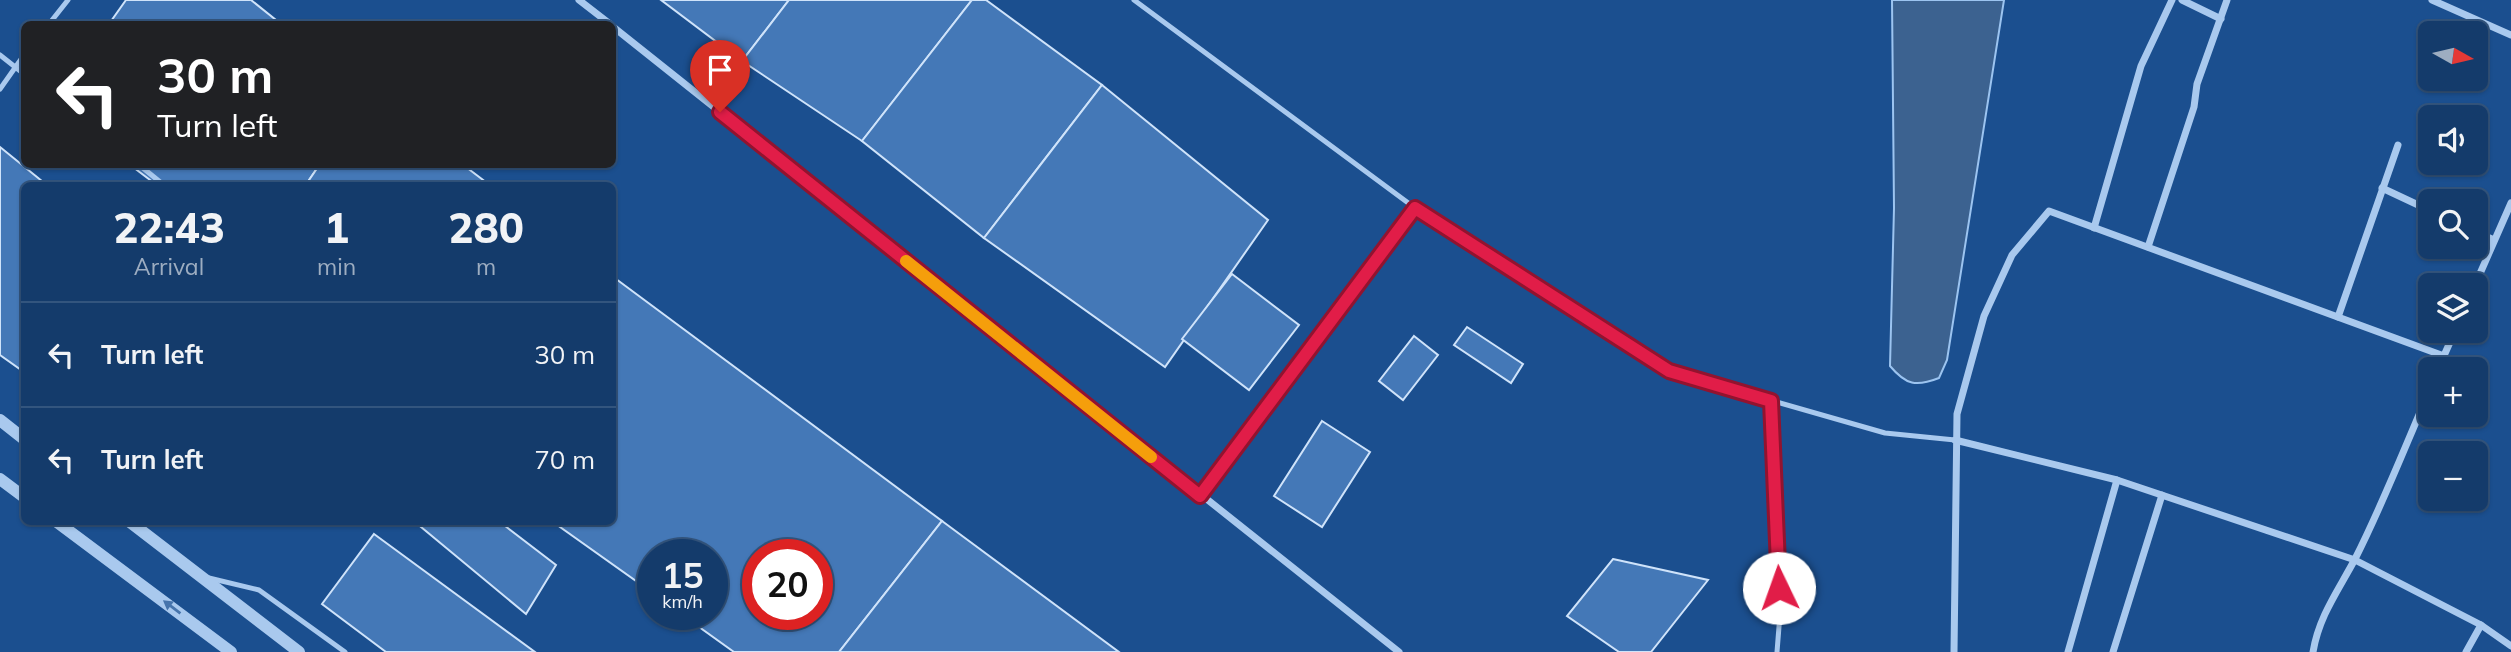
<!DOCTYPE html>
<html lang="en">
<head>
<meta charset="utf-8">
<style>
  :root { --surface:#143b6b; --page:#214673; --text:#f1f3f6; --muted:#9dadc1; --line:#33557e }
  body { margin:0; font-family:Mulish,sans-serif; background:var(--page); color:var(--text); height:100vh; display:flex; flex-direction:column; font-size:26px; white-space:nowrap }
  * { box-sizing:border-box; margin:0 }
  p { font-size:23px; color:var(--muted) }
  .icon { flex:none; width:38px; height:38px; fill:none; stroke:currentColor; stroke-width:2; stroke-linecap:round; stroke-linejoin:round }
  .map { position:relative; flex:1; overflow:hidden }
  .side { position:absolute; left:21px; top:182px; width:595px; height:343px; display:flex; flex-direction:column; background:var(--surface); border-radius:10px; box-shadow:0 2px 5px #0004,0 0 0 2px var(--line) }
  .side>* { flex:none }
  .hud { position:absolute; left:21px; top:21px; width:595px; height:147px; border-radius:10px; box-shadow:0 2px 5px #0004,0 0 0 2px var(--line); background:#202124; color:#fff; overflow:hidden }
  .needle { width:46px; rotate:98deg }
  .tools { position:absolute; left:2418px; top:21px; display:grid; gap:14px }
  .tools a { display:grid; place-items:center; width:70px; height:70px; border-radius:10px; background:var(--surface); box-shadow:0 2px 5px #0004,0 0 0 2px var(--line); font-size:35px }
  .speed { position:absolute; left:637px; top:539px; display:flex; gap:14px; font-size:35px; font-weight:700; text-align:center }
  .speed>* { display:grid; place-content:center; width:91px; height:91px; border-radius:50%; background:var(--surface); box-shadow:0 2px 5px #0004,0 0 0 2px var(--line); line-height:1 }
  .speed small { font-size:18px; font-weight:400 }
  .speed .limit { border:10px solid #d22; background:#fff; color:#111 }
  .pin { position:absolute; display:grid; place-items:center; width:60px; height:60px; color:#fff; margin:-72px -30px; border-radius:50% 50% 50% 0; rotate:-45deg; box-shadow:0 0 7px #0007 }
  .pin .icon { rotate:45deg }
  .me { position:absolute; width:77px; margin:-38px; rotate:357deg; stroke-linejoin:round; filter:drop-shadow(0 0 5px #0008) }
  .turn { display:flex; align-items:center; gap:24px; height:147px; padding:0 21px; font-size:32px }
  .turn .icon { width:91px; height:91px; stroke-width:2.5 }
  .turn b { display:block; font-size:49px; line-height:60px }
  .eta { display:flex; justify-content:space-evenly; align-items:center; height:119px; text-align:center }
  .eta b { font-size:42px; font-weight:800; line-height:49px }
  ul { padding:0; list-style:none }
  li { display:flex; align-items:center; gap:21px; height:105px; padding:0 21px; border-top:2px solid var(--line) }
  li div { flex:1 }
  li b { display:block; font-size:26px }
  li em { font-style:normal }
  .map>svg:first-child { display:block }
</style>
</head>
<body>
<div class="map">
<svg width="2511" height="652" viewBox="0 0 2511 652">
  <rect width="100%" height="100%" fill="#1b4f8f"/>
  <path fill="#3c6290" stroke="#9cc4f0" stroke-width="2" d="M1892,0H2004L1947,360L1939,378C1916,387 1906,385 1890,366L1894,208Z"/>
  <g fill="#4478b7" stroke="#cfe3fa" stroke-width="2" fill-rule="evenodd">
    <path d="M126,0H251L281,24H109Z"/>
    <path d="M661,0H789L742,61Z"/>
    <path d="M789,0H972L862,141L742,61Z"/>
    <path d="M972,0H986L1102,85L984,238L862,141Z"/>
    <path d="M1102,85L1268,220L1165,367L984,238Z"/>
    <path d="M0,147L48,186H24V372L0,355Z"/>
    <path d="M129,164H320L305,186H158Z"/>
    <path d="M320,164H462L491,186H305Z"/>
    <path d="M1232,274L1299,325L1249,390L1182,339Z"/>
    <path d="M612,276L942,521L839,652H734L681,614H712V555H653V593L553,522H612ZM758,555H817V614H758Z"/>
    <path d="M1467,327L1523,364L1511,383L1454,345Z"/>
    <path d="M1414,336L1438,355L1403,400L1379,381Z"/>
    <path d="M1322,421L1370,452L1322,527L1274,496Z"/>
    <path d="M942,521L1119,652H839Z"/>
    <path d="M415,522H500L556,565L526,614Z"/>
    <path d="M374,534L535,652H386L322,604Z"/>
    <path d="M1613,559L1708,580L1651,652H1619L1567,616Z"/>
  </g>
  <g fill="none" stroke-linecap="round" stroke-linejoin="round">
    <g stroke="#a9c9ee" stroke-width="5">
      <path d="M1134,0L1415,208L1669,371L1885,433L1955,440"/>
      <path d="M49,24L68,0"/>
      <path d="M0,55L24,74"/>
      <path d="M0,89L24,55"/>
      <path d="M138,164L165,186"/>
      <path d="M1771,401L1780,614L1777,652"/>
      <path d="M1200,496L1415,208"/>
      <path d="M209,578L259,590L345,652"/>
    </g>
    <g stroke="#a9c9ee" stroke-width="7">
      <path d="M579,0L610,24"/>
      <path d="M2182,0L2221,19"/>
      <path d="M2432,0L2511,35"/>
      <path d="M612,26L1399,652"/>
      <path d="M2382,188L2431,211"/>
      <path d="M2094,228L2141,66L2172,0"/>
      <path d="M2476,232L2494,240"/>
      <path d="M2148,247L2194,107L2197,84L2227,0"/>
      <path d="M2475,285L2511,203"/>
      <path d="M2338,317L2398,145"/>
      <path d="M2438,369L2455,331"/>
      <path d="M1955,440L2117,480L2355,560L2481,625L2511,646"/>
      <path d="M1954,652L1957,414L1984,316L2012,255L2049,211L2444,356"/>
      <path d="M2068,652L2117,480"/>
      <path d="M2113,652L2162,495"/>
      <path d="M2313,652C2319,616 2338,591 2355,559C2383,504 2406,444 2431,387"/>
      <path d="M2466,652L2481,625"/>
    </g>
    <g stroke="#a9c9ee" stroke-width="12">
      <path d="M0,420L24,439"/>
      <path d="M0,479L24,497"/>
      <path d="M57,522L231,652"/>
      <path d="M130,522L299,652"/>
    </g>
  </g>
  <defs><path id="oneway-solid" d="M-6-.8H1V-3.2L6.5 0L1 3.2V.8H-6Z" transform="scale(1.75)"/></defs>
  <use fill="#4674ac" href="#oneway-solid" transform="translate(172 607) rotate(-143)"/>
  <g fill="none" stroke-linecap="round" stroke-linejoin="round">
    <defs>
      <path id="route" d="M720,112L1200,496L1415,208L1669,371L1771,401L1779,588"/>
    </defs>
    <use href="#route" stroke="#92132f" stroke-width="18"/>
    <use href="#route" stroke="#e11d48" stroke-width="12"/>
    <path stroke="#f59e0b" stroke-width="12" d="M906,261L1151,457"/>
  </g>
</svg>
<div class="tools">
<a><svg class="needle" viewBox="-14 -14 28 28"><path d="M0-13l5 13h-10z" fill="#e53935"/><path d="M0 13l5-13h-10z" fill="#9dadc1"/></svg></a>
<a><svg class="icon" aria-label="sound" viewBox="0 0 24 24"><path d="M4 9h4l5-4v14l-5-4H4zM17 9q2 3 0 6"/></svg></a>
<a><svg class="icon" aria-label="search" viewBox="0 0 24 24"><circle cx="10" cy="10" r="6"/><path d="M15 15l6 6"/></svg></a>
<a><svg class="icon" aria-label="layers" viewBox="0 0 24 24"><path d="M12 4l9 5-9 5-9-5zM3 14l9 5 9-5"/></svg></a>
<a>+</a>
<a>−</a>
</div>
<div class="speed"><div>15<small>km/h</small></div><div class="limit">20</div></div>
<div class="pin" style="left:720px;top:112px;background:#d93025"><svg class="icon" aria-label="arrive" viewBox="0 0 24 24"><path d="M6 21V4h12l-3 4 3 4H6"/></svg></div>
<svg class="me" style="left:1779px;top:588px" viewBox="-20 -20 40 40"><circle r="19" fill="#fff"/><path d="M0-13L10 11 0 6-10 11z" fill="#e11d48"/></svg>
<div class="hud">
<div class="turn"><svg class="icon" aria-label="left" viewBox="0 0 24 24"><path d="M17 20v-9H6M10 6l-5 5 5 5"/></svg><div><b>30 m</b>Turn left</div></div>
</div>
<section class="side">
<div class="eta">
<div><b>22:43</b><p>Arrival</p></div>
<div><b>1</b><p>min</p></div>
<div><b>280</b><p>m</p></div>
</div>
<ul>
<li><svg class="icon" aria-label="left" viewBox="0 0 24 24"><path d="M17 20v-9H6M10 6l-5 5 5 5"/></svg><div><b>Turn left</b></div><em>30 m</em></li>
<li><svg class="icon" aria-label="left" viewBox="0 0 24 24"><path d="M17 20v-9H6M10 6l-5 5 5 5"/></svg><div><b>Turn left</b></div><em>70 m</em></li>
</ul>
</section>
</div>
</body>
</html>
